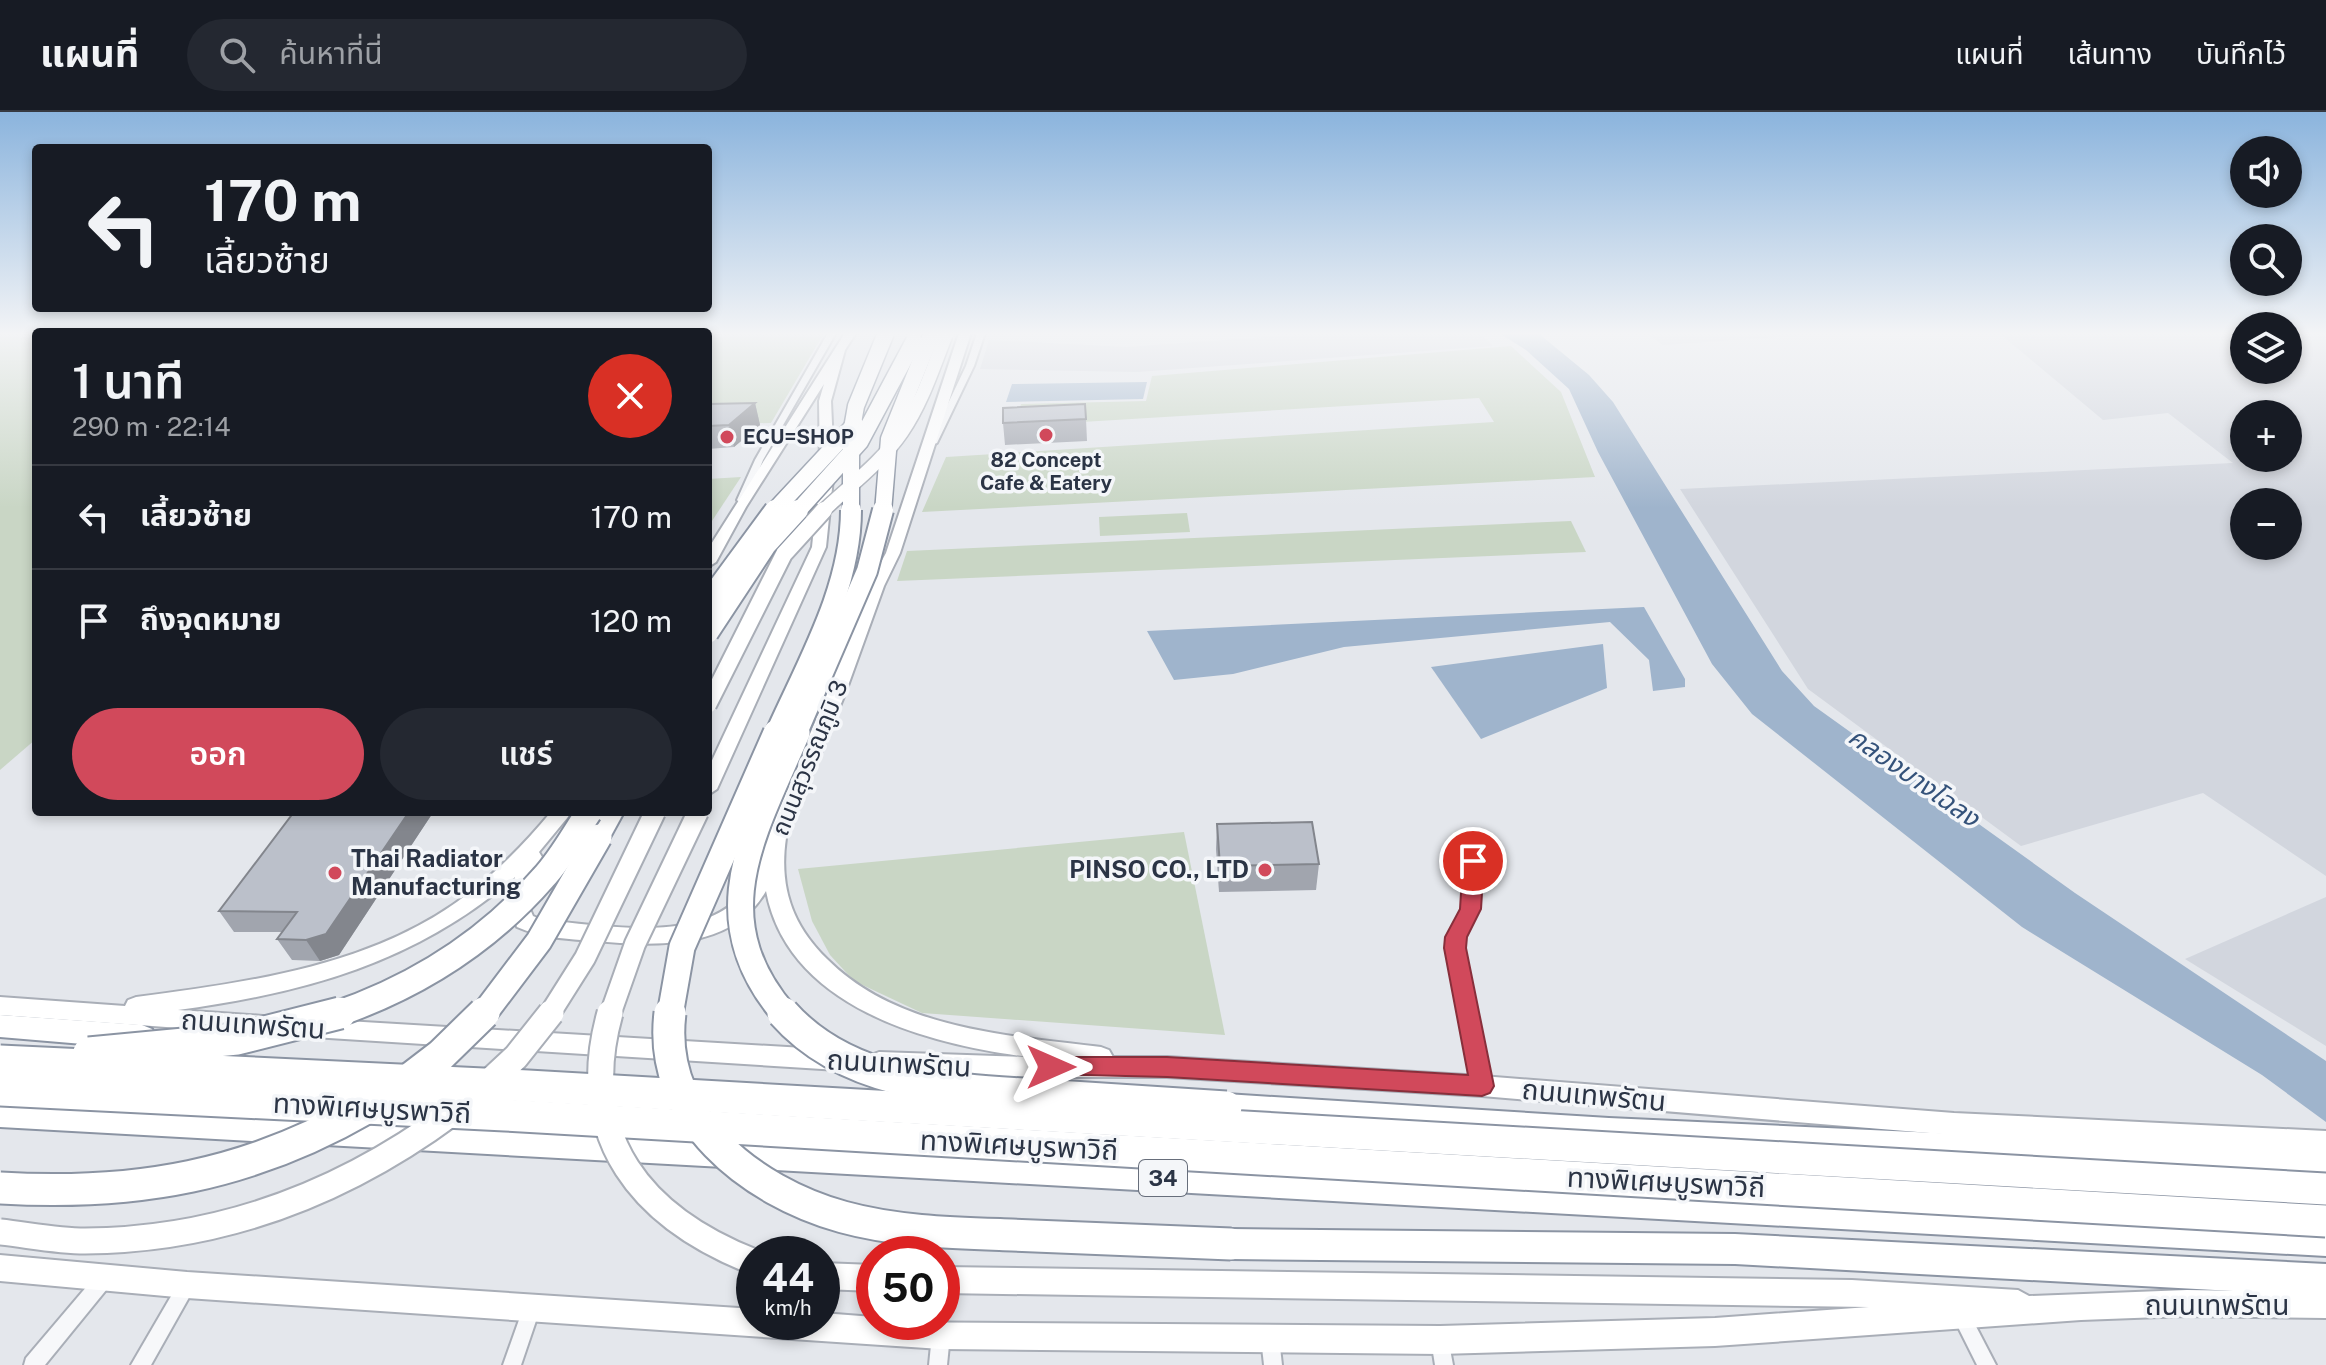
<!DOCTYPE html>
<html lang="th">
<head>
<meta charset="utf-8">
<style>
  :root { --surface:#171b24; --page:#242831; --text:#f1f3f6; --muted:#9ea1a6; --line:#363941; --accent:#d1495b }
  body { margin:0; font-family:"Public Sans","Noto Sans Thai",sans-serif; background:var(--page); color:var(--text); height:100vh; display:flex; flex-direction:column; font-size:30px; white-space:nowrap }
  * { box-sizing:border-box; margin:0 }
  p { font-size:26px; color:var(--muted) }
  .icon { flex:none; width:44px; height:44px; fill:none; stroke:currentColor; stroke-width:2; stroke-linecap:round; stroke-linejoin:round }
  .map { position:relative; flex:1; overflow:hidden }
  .sheet { position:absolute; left:32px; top:216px; width:680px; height:488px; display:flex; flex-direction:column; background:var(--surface); border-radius:8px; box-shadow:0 4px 12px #0003 }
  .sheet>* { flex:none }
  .top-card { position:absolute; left:32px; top:32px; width:680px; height:168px; border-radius:8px; box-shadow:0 4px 12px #0003; background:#171b24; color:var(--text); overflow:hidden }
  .tools { position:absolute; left:2230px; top:24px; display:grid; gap:16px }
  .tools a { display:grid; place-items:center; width:72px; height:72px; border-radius:50%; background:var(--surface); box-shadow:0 4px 12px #0003; font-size:40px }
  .speed { position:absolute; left:736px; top:1124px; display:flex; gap:16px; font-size:40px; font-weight:700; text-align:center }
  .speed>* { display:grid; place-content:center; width:104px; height:104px; border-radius:50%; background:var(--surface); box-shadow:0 4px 12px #0003; line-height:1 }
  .speed small { font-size:20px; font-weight:400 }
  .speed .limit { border:12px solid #d22; background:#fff; color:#111 }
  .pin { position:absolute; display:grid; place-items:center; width:68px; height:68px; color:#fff; margin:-34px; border:4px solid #fff; border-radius:50%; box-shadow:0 2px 8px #0007 }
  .me { position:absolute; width:88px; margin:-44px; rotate:90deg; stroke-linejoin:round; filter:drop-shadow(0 0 6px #0008) }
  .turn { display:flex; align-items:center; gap:28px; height:168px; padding:0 40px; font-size:36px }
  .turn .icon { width:104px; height:104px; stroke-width:2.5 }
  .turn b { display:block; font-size:56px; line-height:68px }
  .round { display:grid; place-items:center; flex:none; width:84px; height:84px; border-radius:42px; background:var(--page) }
  .overview { display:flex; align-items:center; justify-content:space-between; height:136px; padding:0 40px }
  h1 { font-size:48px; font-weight:600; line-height:60px }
  .action { display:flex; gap:16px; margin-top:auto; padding:16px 40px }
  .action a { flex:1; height:92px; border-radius:48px; background:var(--accent); color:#fff; font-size:32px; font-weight:600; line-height:92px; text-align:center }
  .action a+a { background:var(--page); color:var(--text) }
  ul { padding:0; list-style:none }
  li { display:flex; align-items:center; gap:24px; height:104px; padding:0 40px; border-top:2px solid var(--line) }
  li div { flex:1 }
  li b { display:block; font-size:30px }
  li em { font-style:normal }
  header { display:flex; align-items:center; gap:48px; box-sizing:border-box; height:112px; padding:0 40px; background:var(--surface); border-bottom:2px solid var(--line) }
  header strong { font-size:38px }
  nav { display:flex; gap:44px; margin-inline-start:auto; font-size:28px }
  .search { width:560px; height:72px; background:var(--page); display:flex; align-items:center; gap:20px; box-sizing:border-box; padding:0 28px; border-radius:44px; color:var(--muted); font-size:30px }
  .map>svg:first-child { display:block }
</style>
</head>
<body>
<header>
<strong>แผนที่</strong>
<div class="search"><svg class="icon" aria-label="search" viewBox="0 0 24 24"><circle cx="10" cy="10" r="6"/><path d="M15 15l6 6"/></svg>ค้นหาที่นี่</div>
<nav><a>แผนที่</a><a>เส้นทาง</a><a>บันทึกไว้</a></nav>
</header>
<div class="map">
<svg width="2326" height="1253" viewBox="0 0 2326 1253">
  <rect width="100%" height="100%" fill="#e4e7ec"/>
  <g fill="#d2d6de" fill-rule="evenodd">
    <path d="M1320,221H1480L1493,234L1137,260L980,257L989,228L1127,235Z"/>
    <path d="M1645,221H1839L1663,233Z"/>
    <path d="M1999,221H2244V258H2288V221H2326V764L2203,681L2021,734L1808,577L1680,377L2233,351L2168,301L2103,308ZM2244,302H2288V346H2244ZM2244,390H2288V434H2244Z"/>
    <path d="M2326,785V934L2185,847Z"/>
  </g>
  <g fill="#c9d6c5">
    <path d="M0,221H36V627L0,658Z"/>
    <path d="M708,221H824L771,311L708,312Z"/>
    <path d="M1511,234L1561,280L1595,365L922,400L946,345L1494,310L1479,286L1015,314L1021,292L1146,289L1152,264Z"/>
    <path d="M741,365L708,415V367Z"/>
    <path d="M1187,401L1190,420L1100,424L1099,405Z"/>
    <path d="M1571,409L1586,440L897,469L907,439Z"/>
    <path d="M1184,720L1225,923L922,901L854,869L830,843L812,809L798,757Z"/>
  </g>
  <g fill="#9fb4cc">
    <path d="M1499,221H1538L1589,263L1613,290L1782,559L1814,594L2075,781L2326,949V1010L2262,963L2022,815L1752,602L1712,552L1598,340L1569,277L1526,238Z"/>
    <path d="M1147,270L1143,287L1006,290L1012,272Z"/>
    <path d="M1644,495L1685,567V575L1653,579L1649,548L1610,510L1344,535L1233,562L1174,568L1147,519Z"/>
    <path d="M1603,532L1607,576L1481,627L1431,555Z"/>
  </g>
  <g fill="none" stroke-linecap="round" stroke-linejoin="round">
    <defs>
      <g id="minor">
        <path d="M828,221H836L763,348L747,388L742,391L739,390L737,388L755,348Z"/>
        <path d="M977,221H985L974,254L937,331L930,333L929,331L966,254Z"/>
        <path d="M1473,744L1478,746L1480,749L1477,797L1463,825L1462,836L1490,974L1488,979L1482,981L1476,979L1474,974L1448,836L1449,825L1463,797L1466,749L1468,746Z"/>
        <path d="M105,1157L111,1160L114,1166L111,1172L45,1253H24L26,1246L99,1160Z"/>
        <path d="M187,1164L193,1167L196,1173L151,1253H131L181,1167Z"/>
        <path d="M531,1188L537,1191L540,1197L521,1253H503L525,1191Z"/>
        <path d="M1962,1196L1968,1199L1996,1253H1977L1953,1205L1956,1199Z"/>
        <path d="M941,1214L948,1216L950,1223L947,1253H929L932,1223L934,1216Z"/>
        <path d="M1270,1217L1277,1219L1279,1226L1282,1253H1264L1261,1226L1263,1219Z"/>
        <path d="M1440,1219L1447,1221L1453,1253H1435L1431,1228L1433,1221Z"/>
      </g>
      <g id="secondary">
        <path d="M845,221H856L845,238L831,289L834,357L826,435L717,677L708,683V657L812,435L820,357L819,289L824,272L746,395L716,450L708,455V437Z"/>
        <path d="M959,221H971L900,441L884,474L845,582L786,726C779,775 792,813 827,847C898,918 1007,923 1101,935L1109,938L1113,945H1167L1482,964L1954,1001L2326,1019V1041L1954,1023L1482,984L1167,965H965L879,960L871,957L867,950L871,943L879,940L1028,945C928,932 788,896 766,779C732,839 654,834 594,829C567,827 542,826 517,815L507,790L515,765C417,850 305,881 178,898L263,904L271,906L274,913L271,920L263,922L0,903V885L125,894L128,888L136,885C250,870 375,854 469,781C500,757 526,730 551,700H572L539,740L542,745L527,790L533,804L542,808C626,815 749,843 766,726L827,582L868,474L886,441Z"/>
        <path d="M313,907L838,938L846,941L850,948L846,955L838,958L313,925L305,923L302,916L305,909Z"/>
        <path d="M0,1143L187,1160L754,1197V1210H822V1201L874,1205V1210L1440,1214L1715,1206L1869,1195L942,1181V1155L1852,1168L2018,1178L2029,1184L2187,1178L2326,1180V1206L2187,1204L2081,1208L1715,1234L1440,1242L941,1237L187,1186L0,1169Z"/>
        <path d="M822,1151L874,1153V1179L822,1177Z"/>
      </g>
      <path id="trunk" d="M0,991L2326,1116V1144L0,1015Z"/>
      <g id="motorway">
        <path d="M600,700H624L607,731H591L587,725Z"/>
        <path d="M0,903L142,913L152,917L156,925L152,933L142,937L0,925Z"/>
        <path d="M1226,982L1609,1006L2326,1039V1067L1609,1032L1226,1008L1216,1004L1211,995L1216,986Z"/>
        <path d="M1231,1117L1735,1122L2326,1152V1184L1735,1152L1231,1147L1220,1143L1215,1132L1220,1121Z"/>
      </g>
    </defs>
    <use href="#minor" stroke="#a9aeb7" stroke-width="4"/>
    <use href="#secondary" stroke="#a9aeb7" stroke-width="4"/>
    <use href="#trunk" stroke="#8b94a3" stroke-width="4"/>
    <use href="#motorway" stroke="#8b94a3" stroke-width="4"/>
    <use href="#minor" fill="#f7f8fa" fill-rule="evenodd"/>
    <use href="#secondary" fill="#fff" fill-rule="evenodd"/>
    <use href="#trunk" fill="#fff" fill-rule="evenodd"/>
    <use href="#motorway" fill="#fff" fill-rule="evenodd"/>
    <defs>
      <path id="secondary-bridge-far3" d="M822,400C849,374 881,351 902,320C922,291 933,256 946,223"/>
      <path id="secondary-bridge-far2" d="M708,593L784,442L824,398"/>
      <g id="secondary-bridge-far1">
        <path d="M549,903L585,846L655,700"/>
        <path d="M610,903L635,832L698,700"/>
      </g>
      <g id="secondary-bridge">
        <path d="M610,901C575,1026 642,1106 754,1150"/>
        <path d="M488,971L516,945L551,901"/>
        <path d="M0,1120C28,1123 57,1129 85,1129C222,1128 344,1081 453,1000"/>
      </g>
      <g id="motorway-bridge-far3">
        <path d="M773,400L855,312"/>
        <path d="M797,400L860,330L914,229"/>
        <path d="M851,400V322L856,294L886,221"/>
        <path d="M883,400L889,327L932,221"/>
      </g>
      <g id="motorway-bridge-far2">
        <path d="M708,489L775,398"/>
        <path d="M708,521L766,433L798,398"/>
        <path d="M775,623C807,551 851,477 851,398"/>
        <path d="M796,623L867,459L883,398"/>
      </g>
      <g id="motorway-bridge-far1">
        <path d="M334,903C416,875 486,831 543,766C561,747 574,722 589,700"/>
        <path d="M483,903L539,829L599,725"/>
        <path d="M670,903L682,835L776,621"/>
        <path d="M785,903C701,806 754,721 797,621"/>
      </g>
      <g id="motorway-bridge">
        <path d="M670,901C657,1006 750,1079 843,1105C897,1120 956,1121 1012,1123C1085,1126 1158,1129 1231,1132"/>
        <path d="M783,901C851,978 962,978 1056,984C1112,988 1169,991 1226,995"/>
        <path d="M89,941L237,927L340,901"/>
        <path d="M0,949L528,974L2326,1077"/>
        <path d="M407,969L441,943L484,901"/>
        <path d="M0,978L505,1003L2326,1109"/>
        <path d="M0,1076C136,1084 249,1064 368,995"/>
      </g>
    </defs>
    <use href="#secondary-bridge-far3" stroke="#a9aeb7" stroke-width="16" stroke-linecap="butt"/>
    <use href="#secondary-bridge-far2" stroke="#a9aeb7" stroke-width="20" stroke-linecap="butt"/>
    <use href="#secondary-bridge-far1" stroke="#a9aeb7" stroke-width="24" stroke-linecap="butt"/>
    <use href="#secondary-bridge" stroke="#a9aeb7" stroke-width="29" stroke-linecap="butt"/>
    <use href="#motorway-bridge-far3" stroke="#8b94a3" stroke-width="19" stroke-linecap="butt"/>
    <use href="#motorway-bridge-far2" stroke="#8b94a3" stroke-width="24" stroke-linecap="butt"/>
    <use href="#motorway-bridge-far1" stroke="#8b94a3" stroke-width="29" stroke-linecap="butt"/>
    <use href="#motorway-bridge" stroke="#8b94a3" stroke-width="35" stroke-linecap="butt"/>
    <use href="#secondary-bridge-far3" stroke="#fff" stroke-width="13"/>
    <use href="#secondary-bridge-far2" stroke="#fff" stroke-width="16"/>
    <use href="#secondary-bridge-far1" stroke="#fff" stroke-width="20"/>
    <use href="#secondary-bridge" stroke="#fff" stroke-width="25"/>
    <use href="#motorway-bridge-far3" stroke="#fff" stroke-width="16"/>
    <use href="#motorway-bridge-far2" stroke="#fff" stroke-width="20"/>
    <use href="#motorway-bridge-far1" stroke="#fff" stroke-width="25"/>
    <use href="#motorway-bridge" stroke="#fff" stroke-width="31"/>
  </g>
  <g fill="#a1a5ae">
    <path d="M755,291L760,313L734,335L708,337V292Z"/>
    <path d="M1086,307L1087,329L1005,333L1003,311Z"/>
    <path d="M294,700H479L478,703L432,702L339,843L320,849L292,848L277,827L282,820H234L219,799Z"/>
    <path d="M1217,712L1319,752L1316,778L1219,780L1216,737Z"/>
  </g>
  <g fill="#83868d">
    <path d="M755,291L760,313L734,335L729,313Z"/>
    <path d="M409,700H431L432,702L339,843L320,849L306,828Z"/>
  </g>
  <g fill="#bbc0ca" stroke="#83868d" stroke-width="2">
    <path d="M755,291L729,313L708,314V292Z"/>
    <path d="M1085,292L1086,307L1003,311V296Z"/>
    <path d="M294,700H409L326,822L306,828L277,827L297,800L219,799Z"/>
    <path d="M1312,710L1319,752L1220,754L1217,712Z"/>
  </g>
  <linearGradient id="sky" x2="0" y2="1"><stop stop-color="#8bb4dd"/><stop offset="0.56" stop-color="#f3f4f6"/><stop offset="1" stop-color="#f3f4f6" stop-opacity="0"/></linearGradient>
  <rect width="2326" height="396" fill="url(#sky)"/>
  <path fill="#d1495b" stroke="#882f3b" stroke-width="2" d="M1473,741L1484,749L1481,797L1467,825L1466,836L1494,974L1490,981L1482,984L1167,965L1043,962L1039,955L1043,948L1051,945H1167L1468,963L1444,836L1445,825L1460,797L1463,749Z"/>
  <g fill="#d1495b" stroke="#f4f6f9" stroke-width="3">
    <circle cx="1046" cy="323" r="8"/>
    <circle cx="727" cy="325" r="8"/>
    <circle cx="1265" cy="758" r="8"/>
    <circle cx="335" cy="761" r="8"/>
  </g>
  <g text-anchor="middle" stroke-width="7" stroke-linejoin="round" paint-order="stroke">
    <g font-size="20" font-weight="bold" fill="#2b3445" stroke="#f4f6f9" text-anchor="start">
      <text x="743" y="332">ECU=SHOP</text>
      <text x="1046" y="355" text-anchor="middle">82 Concept<tspan x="1046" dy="23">Cafe &amp; Eatery</tspan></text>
    </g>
    <rect fill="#f4f6f9" stroke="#676e7b" stroke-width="2" x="1139" y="1048" width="48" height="36" rx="6"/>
    <g font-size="22" font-weight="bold" fill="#2b3445">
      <text x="1163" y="1074">34</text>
    </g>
    <g font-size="24" fill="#2b3445" stroke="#f4f6f9">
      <text transform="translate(810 646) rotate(-68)" y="8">ถนนสุวรรณภูมิ 3</text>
    </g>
    <g font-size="24" font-weight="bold" fill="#2b3445" stroke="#f4f6f9" text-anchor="start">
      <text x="351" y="755">Thai Radiator<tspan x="351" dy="28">Manufacturing</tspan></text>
      <text x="1249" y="766" text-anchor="end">PINSO CO., LTD</text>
    </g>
    <g font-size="26" font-style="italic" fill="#34527a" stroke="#f4f6f9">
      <text transform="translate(1914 665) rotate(35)" y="9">คลองบางโฉลง</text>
    </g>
    <g font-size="28" fill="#2b3445" stroke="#f4f6f9">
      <text transform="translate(253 912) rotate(4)" y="10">ถนนเทพรัตน</text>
      <text transform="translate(899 951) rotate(3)" y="10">ถนนเทพรัตน</text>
      <text transform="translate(1594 983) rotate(5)" y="10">ถนนเทพรัตน</text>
      <text transform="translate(372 996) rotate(3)" y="10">ทางพิเศษบูรพาวิถี</text>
      <text transform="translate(1019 1033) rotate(3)" y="10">ทางพิเศษบูรพาวิถี</text>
      <text transform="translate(1666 1070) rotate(3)" y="10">ทางพิเศษบูรพาวิถี</text>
      <text x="2217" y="1203">ถนนเทพรัตน</text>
    </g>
  </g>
</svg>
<div class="tools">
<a><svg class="icon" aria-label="sound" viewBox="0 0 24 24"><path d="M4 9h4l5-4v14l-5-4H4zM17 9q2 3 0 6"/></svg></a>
<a><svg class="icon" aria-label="search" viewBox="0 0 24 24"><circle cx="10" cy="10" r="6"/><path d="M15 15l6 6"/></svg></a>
<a><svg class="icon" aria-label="layers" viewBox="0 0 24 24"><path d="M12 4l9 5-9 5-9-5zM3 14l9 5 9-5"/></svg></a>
<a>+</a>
<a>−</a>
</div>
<div class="speed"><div>44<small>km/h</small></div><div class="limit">50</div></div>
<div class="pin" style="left:1473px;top:749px;background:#d93025"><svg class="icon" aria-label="arrive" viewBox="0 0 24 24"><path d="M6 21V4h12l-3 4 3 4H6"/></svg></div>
<svg class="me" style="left:1051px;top:955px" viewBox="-20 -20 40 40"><path d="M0-17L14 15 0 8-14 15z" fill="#d1495b" stroke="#fff" stroke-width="4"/></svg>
<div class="top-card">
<div class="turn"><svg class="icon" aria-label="left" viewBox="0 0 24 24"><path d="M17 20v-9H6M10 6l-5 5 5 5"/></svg><div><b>170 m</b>เลี้ยวซ้าย</div></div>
</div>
<section class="sheet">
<div class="overview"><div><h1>1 นาที</h1><p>290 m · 22:14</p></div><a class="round" style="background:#d93025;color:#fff"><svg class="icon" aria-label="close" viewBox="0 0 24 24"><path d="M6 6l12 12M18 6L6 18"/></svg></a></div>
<ul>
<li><svg class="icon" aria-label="left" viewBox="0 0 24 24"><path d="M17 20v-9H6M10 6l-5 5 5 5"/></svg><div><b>เลี้ยวซ้าย</b></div><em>170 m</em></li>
<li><svg class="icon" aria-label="arrive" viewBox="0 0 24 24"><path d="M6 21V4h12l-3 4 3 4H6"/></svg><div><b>ถึงจุดหมาย</b></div><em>120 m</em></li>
</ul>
<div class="action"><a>ออก</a><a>แชร์</a></div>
</section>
</div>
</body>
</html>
